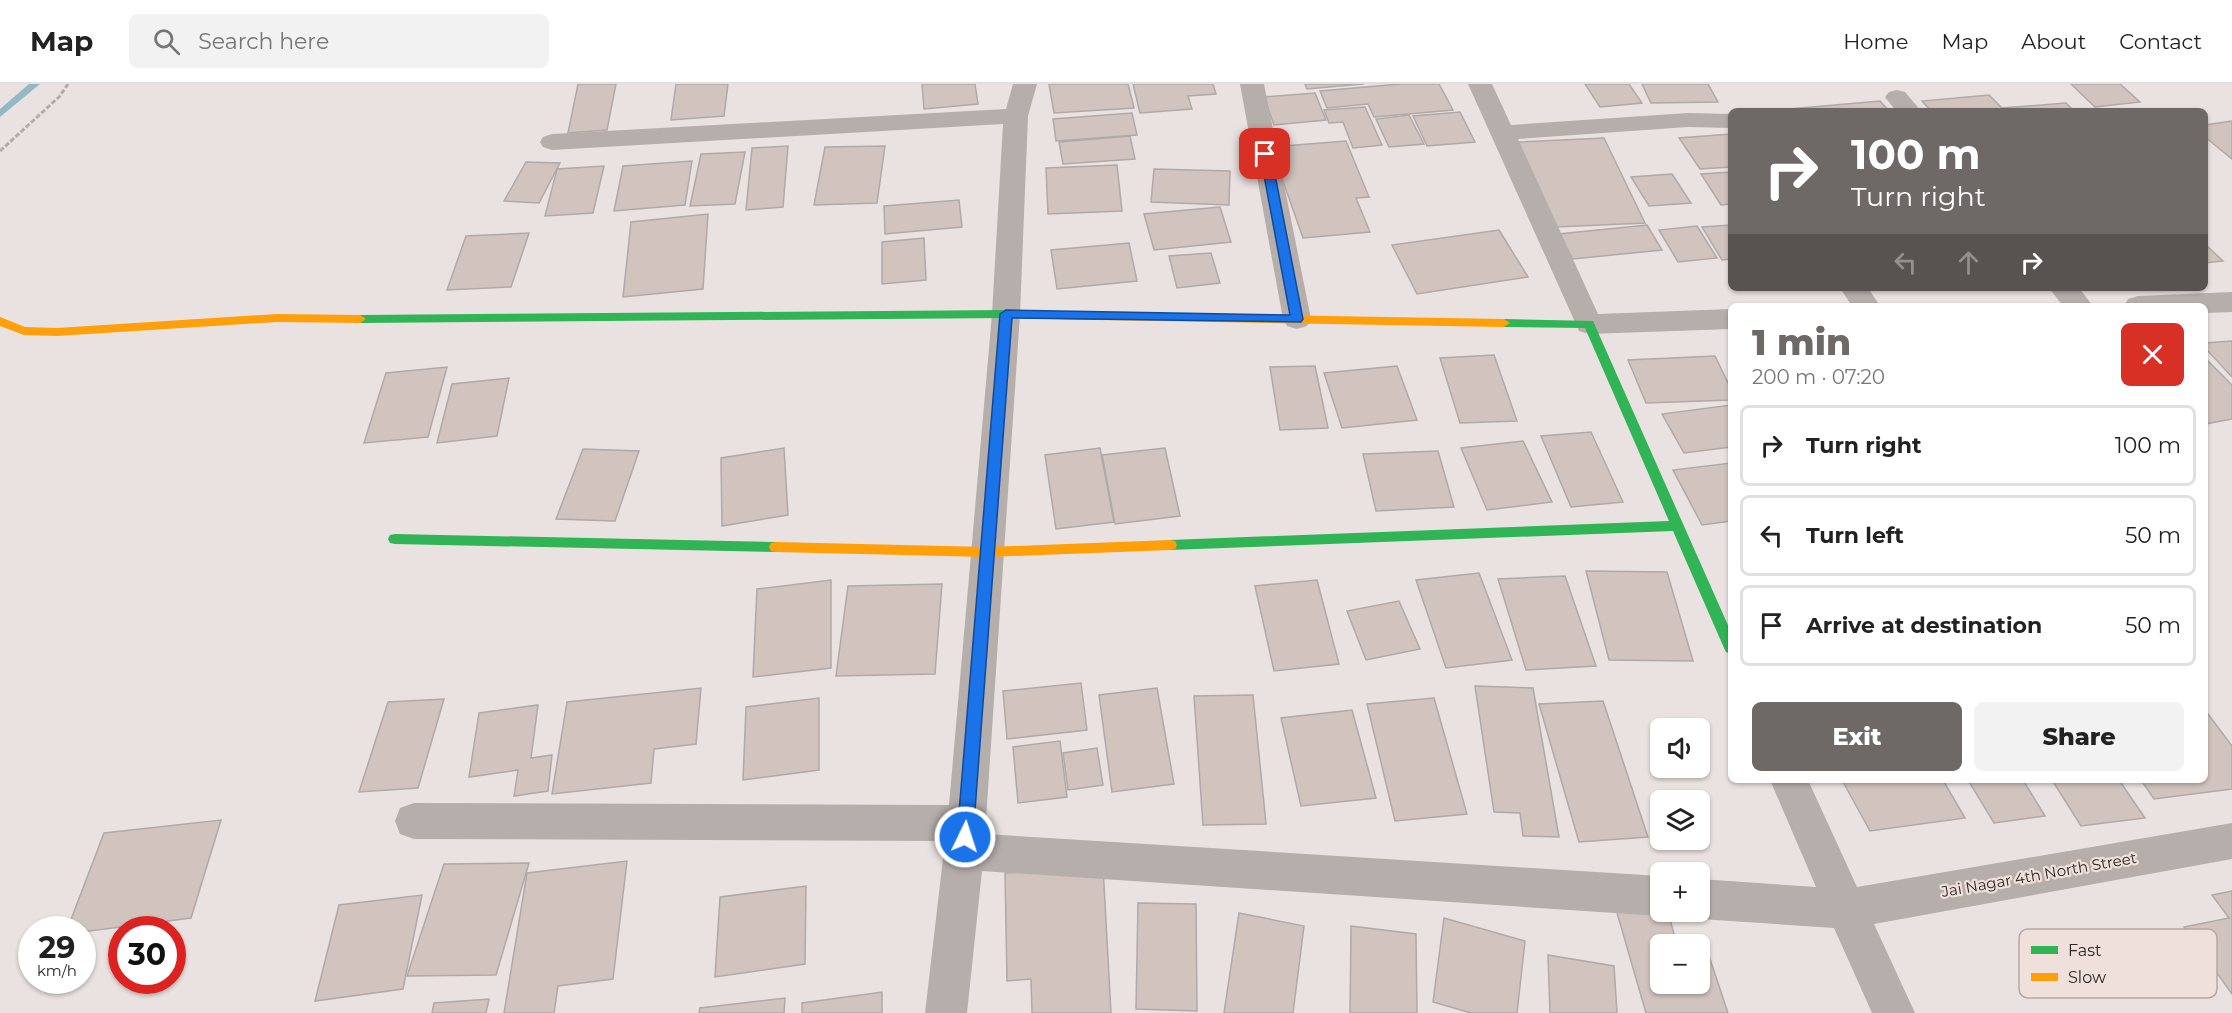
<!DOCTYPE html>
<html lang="en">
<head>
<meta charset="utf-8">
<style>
  :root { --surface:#fff; --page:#f2f2f2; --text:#222; --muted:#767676; --line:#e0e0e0; --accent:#6e6866 }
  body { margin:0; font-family:Montserrat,sans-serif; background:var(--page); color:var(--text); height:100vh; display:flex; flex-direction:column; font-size:22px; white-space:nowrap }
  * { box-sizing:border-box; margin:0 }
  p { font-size:20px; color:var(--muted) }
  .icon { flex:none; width:33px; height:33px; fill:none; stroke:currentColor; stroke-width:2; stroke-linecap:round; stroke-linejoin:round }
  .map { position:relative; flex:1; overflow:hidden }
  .panel { position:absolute; left:1728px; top:219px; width:480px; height:480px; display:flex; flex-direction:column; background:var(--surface); border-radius:9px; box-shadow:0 2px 4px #0004 }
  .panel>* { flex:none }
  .top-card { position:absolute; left:1728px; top:24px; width:480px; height:183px; border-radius:9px; box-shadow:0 2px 4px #0004; background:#6e6866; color:#fff; overflow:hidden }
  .controls { position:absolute; left:1650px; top:634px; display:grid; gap:12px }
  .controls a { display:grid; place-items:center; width:60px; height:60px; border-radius:9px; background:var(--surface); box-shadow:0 2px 4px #0004; font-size:30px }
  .speed { position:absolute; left:18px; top:832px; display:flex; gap:12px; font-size:30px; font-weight:700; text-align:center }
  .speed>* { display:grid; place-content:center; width:78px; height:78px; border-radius:50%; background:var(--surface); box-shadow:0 2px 4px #0004; line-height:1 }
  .speed small { font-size:15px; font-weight:400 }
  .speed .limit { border:9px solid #d22; background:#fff; color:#111 }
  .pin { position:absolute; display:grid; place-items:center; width:51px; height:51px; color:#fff; margin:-26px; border-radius:12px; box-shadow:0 3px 9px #0006 }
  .me { position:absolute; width:66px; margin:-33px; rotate:4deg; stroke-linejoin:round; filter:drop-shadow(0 0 4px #0008) }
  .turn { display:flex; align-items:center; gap:21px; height:126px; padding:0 24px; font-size:27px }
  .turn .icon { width:78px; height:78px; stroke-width:2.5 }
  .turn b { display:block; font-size:42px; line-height:51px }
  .lanes { display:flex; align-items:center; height:57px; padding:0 24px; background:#0003; justify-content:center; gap:30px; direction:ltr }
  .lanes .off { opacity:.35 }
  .round { display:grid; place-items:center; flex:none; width:63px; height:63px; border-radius:9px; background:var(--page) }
  .head { display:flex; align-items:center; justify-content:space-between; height:102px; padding:0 24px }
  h1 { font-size:36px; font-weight:800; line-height:45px; color:var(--accent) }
  .primary-button { display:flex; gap:12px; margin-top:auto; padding:12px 24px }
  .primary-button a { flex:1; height:69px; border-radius:9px; background:var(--accent); color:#fff; font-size:24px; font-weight:800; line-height:69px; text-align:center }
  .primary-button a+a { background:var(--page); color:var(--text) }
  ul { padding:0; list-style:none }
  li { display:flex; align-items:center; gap:18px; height:81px; margin:0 12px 9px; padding:0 12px; border:3px solid var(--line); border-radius:9px }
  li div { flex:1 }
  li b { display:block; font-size:22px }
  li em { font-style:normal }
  header { display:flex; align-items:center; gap:36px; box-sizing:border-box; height:84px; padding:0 30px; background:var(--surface); border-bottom:2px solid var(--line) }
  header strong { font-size:28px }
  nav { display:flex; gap:33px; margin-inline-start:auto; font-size:21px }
  .search { width:420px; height:54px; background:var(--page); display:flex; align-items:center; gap:15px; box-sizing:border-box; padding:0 21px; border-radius:9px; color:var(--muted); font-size:22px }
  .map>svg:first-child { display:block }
</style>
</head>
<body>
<header>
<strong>Map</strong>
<div class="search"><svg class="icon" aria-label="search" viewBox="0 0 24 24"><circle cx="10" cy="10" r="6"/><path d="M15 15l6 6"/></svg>Search here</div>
<nav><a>Home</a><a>Map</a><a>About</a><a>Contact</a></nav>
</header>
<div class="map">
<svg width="2232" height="929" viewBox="0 0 2232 929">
  <rect width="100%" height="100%" fill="#eae2e0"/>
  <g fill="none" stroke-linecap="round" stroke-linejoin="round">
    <path fill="#92b9c5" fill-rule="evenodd" d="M29,0H40L0,33V25Z"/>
  </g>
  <g fill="#d1c4be" stroke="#afa9a7" stroke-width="1.5">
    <path d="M578,0H616L607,46L568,49Z"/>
    <path d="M676,0H728L724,32L671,36Z"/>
    <path d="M922,0H975L978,20L924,25Z"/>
    <path d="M1049,0H1128L1134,24L1054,29Z"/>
    <path d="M1133,0H1213L1216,10L1188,12L1192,25L1140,29Z"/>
    <path d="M1305,0H1364L1307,5Z"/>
    <path d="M1400,0H1439L1453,26L1374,33L1368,20L1327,24L1320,7Z"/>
    <path d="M1585,0H1629L1642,19L1600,23Z"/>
    <path d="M1642,0H1708L1718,18L1651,19Z"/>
    <path d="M2071,0H2120L2140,18L2095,23Z"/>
    <path d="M1315,9L1326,36L1274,41L1264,13Z"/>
    <path d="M1989,11L2002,24L2066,19L2074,27H1931L1922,17Z"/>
    <path d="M1880,17L1889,27H1791L1790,25Z"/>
    <path d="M1365,23L1382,61L1353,64L1343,38L1329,39L1324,26Z"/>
    <path d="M1460,28L1475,58L1427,62L1413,32Z"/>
    <path d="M1132,29L1137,51L1056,57L1053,35Z"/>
    <path d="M1409,31L1424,60L1389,63L1376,35Z"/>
    <path d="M2232,37V75L2205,53V41Z"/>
    <path d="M1731,50V83L1700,85L1679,54Z"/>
    <path d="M1130,52L1135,75L1063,80L1059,58Z"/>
    <path d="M1604,54L1645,139L1556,143L1518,58Z"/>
    <path d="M1346,57L1369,113L1356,114L1370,148L1303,154L1271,63Z"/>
    <path d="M788,62L783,123L746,126L752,64Z"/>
    <path d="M885,62L877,119L814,121L825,63Z"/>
    <path d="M745,68L735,120L690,122L701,70Z"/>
    <path d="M692,77L685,121L614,127L623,82Z"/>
    <path d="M526,78L560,79L539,119L504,117Z"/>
    <path d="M1117,81L1122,127L1048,130L1046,84Z"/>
    <path d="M604,82L593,129L545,132L557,85Z"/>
    <path d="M1154,85L1230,87L1229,121L1151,118Z"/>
    <path d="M1731,88V120L1721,121L1701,90Z"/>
    <path d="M1672,90L1691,119L1649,122L1631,93Z"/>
    <path d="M959,116L962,143L885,150L884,122Z"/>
    <path d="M1220,123L1231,158L1154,166L1144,130Z"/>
    <path d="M708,130L703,205L623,213L631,138Z"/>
    <path d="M1647,141L1662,166L1573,175L1559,150Z"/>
    <path d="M1731,141V175L1722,176L1702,143Z"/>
    <path d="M1697,142L1717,174L1678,178L1659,146Z"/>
    <path d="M1499,146L1528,193L1417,210L1392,161Z"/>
    <path d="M529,149L511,203L447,206L466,152Z"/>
    <path d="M924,154L926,196L882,200V158Z"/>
    <path d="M1129,159L1137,197L1057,205L1051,166Z"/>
    <path d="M2205,160L2223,177L2205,179Z"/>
    <path d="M1211,169L1220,199L1177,204L1169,172Z"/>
    <path d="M2232,257V293L2205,264V259Z"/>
    <path d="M1494,271L1517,337L1460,339L1440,274Z"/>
    <path d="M1715,272L1731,305V316L1646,319L1628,276Z"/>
    <path d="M2205,274L2232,301V335L2205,340Z"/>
    <path d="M1315,282L1328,344L1280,346L1270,283Z"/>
    <path d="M1397,282L1417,336L1342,344L1324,289Z"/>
    <path d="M447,283L428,353L364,359L386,289Z"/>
    <path d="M509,294L497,352L437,359L452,300Z"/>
    <path d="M1731,321V363L1684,369L1662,330Z"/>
    <path d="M1591,348L1623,418L1571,423L1541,352Z"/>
    <path d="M1523,357L1552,418L1487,426L1461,364Z"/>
    <path d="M784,364L788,431L722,442L721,374Z"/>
    <path d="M1100,364L1114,438L1056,445L1045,371Z"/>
    <path d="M1165,364L1180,432L1115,440L1102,371Z"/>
    <path d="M583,365L639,367L615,437L556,435Z"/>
    <path d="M1438,367L1454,423L1376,427L1363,370Z"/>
    <path d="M1731,379V437L1702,441L1673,386Z"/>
    <path d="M1586,487L1667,488L1693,577L1609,576Z"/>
    <path d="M1479,489L1512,576L1446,584L1416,496Z"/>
    <path d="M1565,492L1596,582L1526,586L1498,495Z"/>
    <path d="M831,496V584L753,593L757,505Z"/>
    <path d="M1317,496L1339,580L1274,587L1255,502Z"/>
    <path d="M942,500L935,590L836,592L848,502Z"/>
    <path d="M1399,517L1420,565L1366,576L1347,527Z"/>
    <path d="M1081,599L1087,646L1007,655L1003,607Z"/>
    <path d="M1475,602L1533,604L1559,753L1523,752L1520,729L1494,728Z"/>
    <path d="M701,604L696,660L654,665L651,699L552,710L567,618Z"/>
    <path d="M1157,604L1174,700L1112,708L1099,611Z"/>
    <path d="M1253,611L1266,740L1203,741L1194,612Z"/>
    <path d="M819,614V686L743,696L746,623Z"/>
    <path d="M1434,614L1467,730L1395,737L1367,620Z"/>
    <path d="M444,615L418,704L359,708L388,618Z"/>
    <path d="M1603,617L1648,753L1579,758L1539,620Z"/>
    <path d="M538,621L531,674L552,671L548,707L514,712L518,686L469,693L479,629Z"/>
    <path d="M1352,626L1376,714L1301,722L1281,634Z"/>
    <path d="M2205,626L2232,662V705L2154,715L2141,696H2205Z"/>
    <path d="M1060,657L1067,713L1018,719L1013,663Z"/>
    <path d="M1097,664L1103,701L1068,706L1063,669Z"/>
    <path d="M1842,696H1943L1965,734L1870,747Z"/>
    <path d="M1968,696H2023L2045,732L1994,739Z"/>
    <path d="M2052,696H2119L2145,734L2081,742Z"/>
    <path d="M221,736L191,834L82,848V846H67L104,749Z"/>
    <path d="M627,777L613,895L558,902L554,929H504L527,789Z"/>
    <path d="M529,779L496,891L407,892L444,780Z"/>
    <path d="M1103,783L1111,929H1032L1031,895L1007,897L1005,789Z"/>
    <path d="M806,802L805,880L715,893L720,813Z"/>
    <path d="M2232,807V910L2184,843L2229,834L2212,811Z"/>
    <path d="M422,811L403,905L315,917L339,821Z"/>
    <path d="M1138,819L1196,820L1197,927L1136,925Z"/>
    <path d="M1660,820V828H1668L1677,861H1660V900H1700V866H1707L1728,929H1646L1615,822Z"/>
    <path d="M1239,829L1304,842L1293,929H1224Z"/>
    <path d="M1444,834L1525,857L1517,929H1471L1433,918Z"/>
    <path d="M1351,842L1416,850L1417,929H1350Z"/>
    <path d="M1548,871L1614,882L1617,929H1550Z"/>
    <path d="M882,908V929H802V919Z"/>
    <path d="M785,914L784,929H699L700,924Z"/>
    <path d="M489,915L486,929H432L434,919Z"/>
  </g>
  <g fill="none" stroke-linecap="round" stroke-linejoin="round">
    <path stroke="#b4acaa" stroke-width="3" stroke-dasharray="5 2" stroke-linecap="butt" d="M0,67L59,13L68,0"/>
    <g fill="#b6aeab" fill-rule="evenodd">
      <path d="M1013,0H1037L1028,32L1020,230L985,750L1660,792V828H1669L1660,832L982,787L967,929H925L945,757L414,755L400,750L395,737L400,724L414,719L949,721L992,230L1003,40L552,66L543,63L540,58L543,53L552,50L1006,25Z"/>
      <path d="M1240,0H1264L1311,235L1307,242L1297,245L1287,242L1283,235Z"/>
      <path d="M1468,0H1492L1511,41L1688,29L1731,30V44L1688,43L1518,55L1598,230L1731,225V245L1589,250L1579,247Z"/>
      <path d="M1897,6L1905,8L1921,27H1896L1885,13L1889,8Z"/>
      <path d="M1840,204H1868L1880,222H1852Z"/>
      <path d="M2049,204H2079L2093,222H2063Z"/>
      <path d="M2232,208V228L2205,229V222H2124L2128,215L2138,212Z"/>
      <path d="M1770,696H1808L1857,803L2232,739V775L1874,840L1915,929H1872L1834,844L1700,835L1686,829L1700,828V795L1816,803Z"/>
    </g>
    <g fill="#30b455" fill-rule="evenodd">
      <path d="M1006,226L1098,228L1104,232L1098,236L1006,234L360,239L354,235L360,231Z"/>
      <path d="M1504,235L1593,237L1731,548V570L1726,568L1724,564L1673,447L1170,466L1165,465L1163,461L1165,457L1170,456L1669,437L1585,244L1504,243L1498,239Z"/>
      <path d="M395,450L776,458L781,459L783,463L781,467L776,468L395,460L390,459L388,455L390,451Z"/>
    </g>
    <g fill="#ff9f0a" fill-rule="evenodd">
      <path d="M1098,228L1504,235L1510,239L1504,243L1098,236L1092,232Z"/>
      <path d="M277,230L360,231L366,235L360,239L277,238L57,252L24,251L0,242V233L25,243L57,244Z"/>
      <path d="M1170,456L1175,457L1177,461L1175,465L1170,466L987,473L776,468L771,467L769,463L771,459L776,458L987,463Z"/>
    </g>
  </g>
  <path fill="#1a73e8" stroke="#114b97" stroke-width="1.5" d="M1265,67L1271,70L1303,235L1301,238L1012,234L973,753L970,758L965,761L959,758L957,753L1000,230L1006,226L1290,231L1260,70Z"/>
  <g text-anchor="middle" stroke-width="4.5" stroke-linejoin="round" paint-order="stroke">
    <g font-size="15" fill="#2b2624" stroke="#efe0db">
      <text transform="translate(2039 791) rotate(-10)" y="5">Jai Nagar 4th North Street</text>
    </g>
  </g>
  <rect x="2019" y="845" width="198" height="69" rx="9" fill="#efe0db" stroke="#b4a8a4" stroke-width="1.5"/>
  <rect x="2031" y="862" width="27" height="8" fill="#30b455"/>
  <rect x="2031" y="889" width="27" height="8" fill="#ff9f0a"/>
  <g font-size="16" fill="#2b2624">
    <text x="2068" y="872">Fast</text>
    <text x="2068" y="899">Slow</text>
  </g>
</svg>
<div class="controls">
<a><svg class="icon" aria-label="sound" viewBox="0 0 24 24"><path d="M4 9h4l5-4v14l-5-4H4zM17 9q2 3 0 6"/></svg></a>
<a><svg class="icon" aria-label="layers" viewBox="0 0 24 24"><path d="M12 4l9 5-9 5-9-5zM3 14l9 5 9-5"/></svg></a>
<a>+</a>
<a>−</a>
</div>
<div class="speed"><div>29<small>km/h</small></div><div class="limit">30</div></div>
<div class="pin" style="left:1265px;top:70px;background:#d93025"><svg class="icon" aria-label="arrive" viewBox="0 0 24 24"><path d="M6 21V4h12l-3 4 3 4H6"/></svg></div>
<svg class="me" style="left:965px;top:753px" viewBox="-20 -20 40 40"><circle r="17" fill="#1a73e8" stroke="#fff" stroke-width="3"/><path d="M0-11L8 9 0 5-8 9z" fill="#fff"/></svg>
<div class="top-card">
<div class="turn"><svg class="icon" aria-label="right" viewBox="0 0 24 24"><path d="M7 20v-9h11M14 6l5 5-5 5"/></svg><div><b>100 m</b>Turn right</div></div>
<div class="lanes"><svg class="icon off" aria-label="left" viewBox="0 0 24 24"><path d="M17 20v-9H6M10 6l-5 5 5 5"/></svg><svg class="icon off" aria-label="ahead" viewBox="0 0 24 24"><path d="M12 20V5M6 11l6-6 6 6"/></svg><svg class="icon" aria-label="right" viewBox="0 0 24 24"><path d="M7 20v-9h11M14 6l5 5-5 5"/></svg></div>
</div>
<section class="panel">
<div class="head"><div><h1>1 min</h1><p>200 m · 07:20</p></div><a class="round" style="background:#d93025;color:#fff"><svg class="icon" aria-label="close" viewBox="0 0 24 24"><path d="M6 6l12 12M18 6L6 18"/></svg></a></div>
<ul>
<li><svg class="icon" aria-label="right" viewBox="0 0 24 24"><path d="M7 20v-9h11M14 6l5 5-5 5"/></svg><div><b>Turn right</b></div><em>100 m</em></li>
<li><svg class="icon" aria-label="left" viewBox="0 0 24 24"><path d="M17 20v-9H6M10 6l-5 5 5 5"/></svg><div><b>Turn left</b></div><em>50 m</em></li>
<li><svg class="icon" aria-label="arrive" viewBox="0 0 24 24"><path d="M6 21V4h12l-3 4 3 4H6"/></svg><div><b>Arrive at destination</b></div><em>50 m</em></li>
</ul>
<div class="primary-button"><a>Exit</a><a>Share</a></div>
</section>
</div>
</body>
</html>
